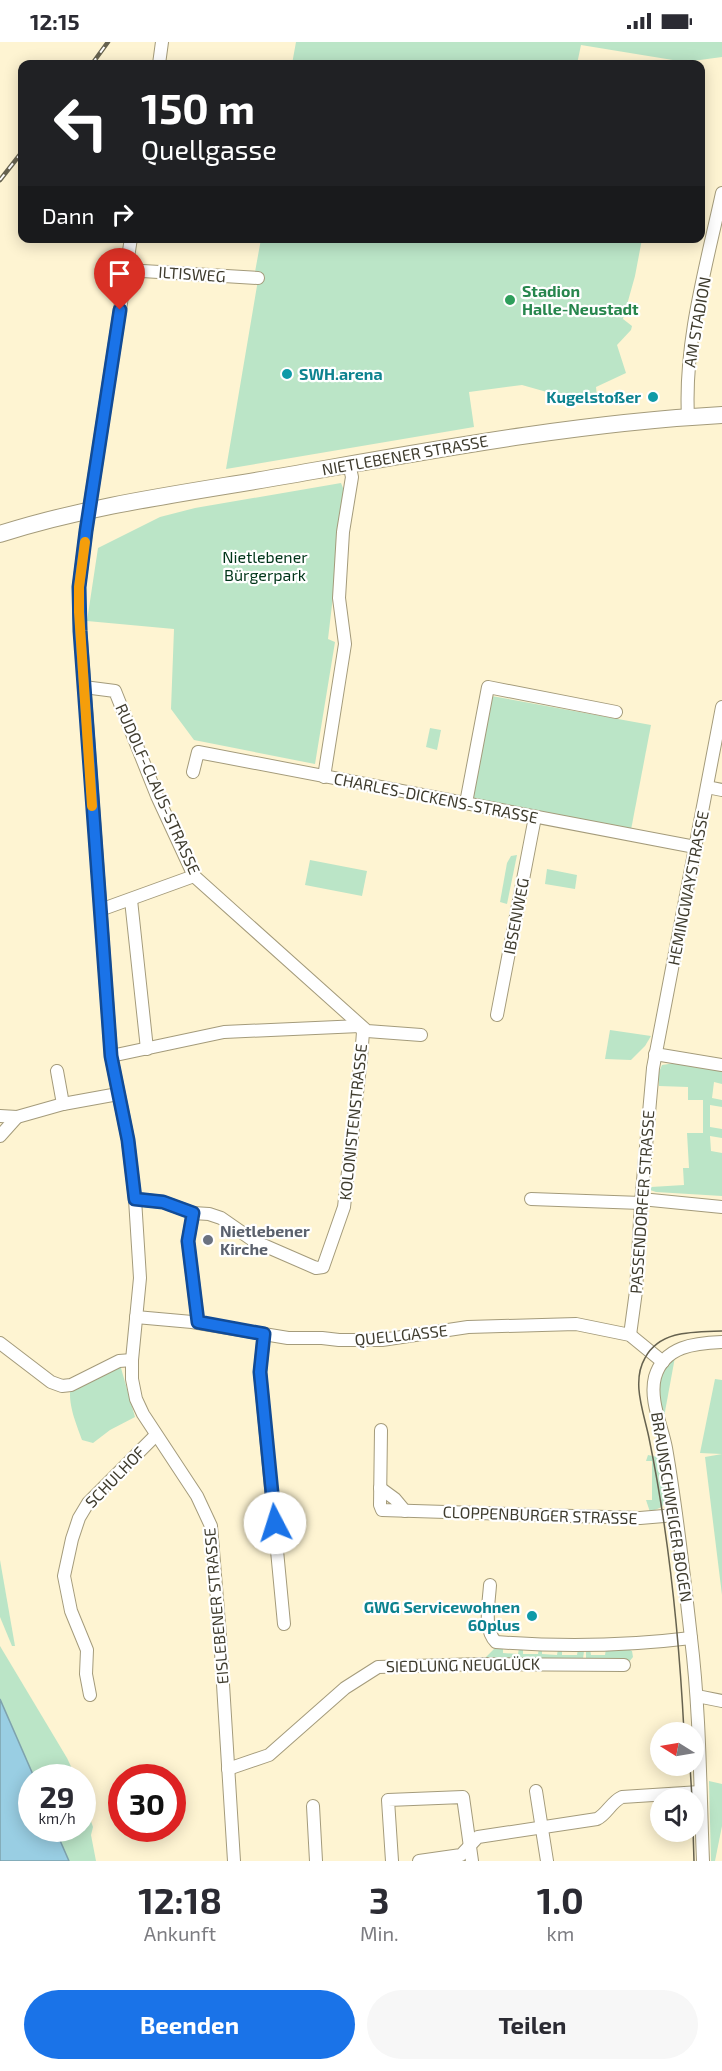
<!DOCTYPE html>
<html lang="de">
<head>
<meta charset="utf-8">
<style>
  :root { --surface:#fff; --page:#f7f7f7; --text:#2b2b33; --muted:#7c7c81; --accent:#1a73e8 }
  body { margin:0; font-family:"Exo 2",sans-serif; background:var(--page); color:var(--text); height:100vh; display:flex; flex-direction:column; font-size:22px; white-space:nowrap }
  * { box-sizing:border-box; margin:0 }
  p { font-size:20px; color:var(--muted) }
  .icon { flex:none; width:33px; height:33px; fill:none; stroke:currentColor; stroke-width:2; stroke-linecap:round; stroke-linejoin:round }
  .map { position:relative; height:1819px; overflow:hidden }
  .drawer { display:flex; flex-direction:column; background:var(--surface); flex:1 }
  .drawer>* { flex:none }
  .guide { position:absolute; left:18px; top:18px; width:687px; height:183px; border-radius:12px; box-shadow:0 3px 15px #0003; background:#202124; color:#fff; overflow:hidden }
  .needle { width:39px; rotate:281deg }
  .fabs { position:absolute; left:650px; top:1680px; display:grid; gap:12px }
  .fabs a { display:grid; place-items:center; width:54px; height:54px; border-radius:50%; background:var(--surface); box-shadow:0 3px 15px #0003; font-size:30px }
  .speed { position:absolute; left:18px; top:1722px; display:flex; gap:12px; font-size:30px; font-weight:700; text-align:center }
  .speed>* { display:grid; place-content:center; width:78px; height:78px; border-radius:50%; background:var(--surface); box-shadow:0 3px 15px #0003; line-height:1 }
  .speed small { font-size:15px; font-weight:400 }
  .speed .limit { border:9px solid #d22; background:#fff; color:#111 }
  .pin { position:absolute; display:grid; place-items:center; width:51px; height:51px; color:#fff; margin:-62px -26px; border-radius:50% 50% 50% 0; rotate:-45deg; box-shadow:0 0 6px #0007 }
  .pin .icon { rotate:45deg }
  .me { position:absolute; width:66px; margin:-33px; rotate:355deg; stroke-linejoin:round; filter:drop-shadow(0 0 4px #0008) }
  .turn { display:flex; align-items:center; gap:21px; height:126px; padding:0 24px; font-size:27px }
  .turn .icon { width:78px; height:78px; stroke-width:2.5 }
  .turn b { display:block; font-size:42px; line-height:51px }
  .then { display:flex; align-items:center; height:57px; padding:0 24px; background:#0003; gap:12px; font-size:22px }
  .eta { display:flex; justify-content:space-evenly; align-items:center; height:102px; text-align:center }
  .eta b { font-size:36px; font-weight:700; line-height:42px }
  .action { display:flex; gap:12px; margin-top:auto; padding:12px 24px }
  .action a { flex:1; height:69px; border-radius:36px; background:var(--accent); color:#fff; font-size:24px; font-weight:700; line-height:69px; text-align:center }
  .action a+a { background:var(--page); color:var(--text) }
  .status { display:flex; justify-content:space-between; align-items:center; height:42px; padding:0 30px; background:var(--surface); direction:ltr }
  .status svg { height:16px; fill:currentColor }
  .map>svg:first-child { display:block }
</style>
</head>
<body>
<div class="status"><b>12:15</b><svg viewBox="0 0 49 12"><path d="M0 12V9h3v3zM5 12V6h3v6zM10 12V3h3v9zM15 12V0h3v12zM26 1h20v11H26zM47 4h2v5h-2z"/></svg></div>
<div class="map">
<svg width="722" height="1819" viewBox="0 0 722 1819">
  <rect width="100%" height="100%" fill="#fef4d2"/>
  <g fill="#bbe5c7">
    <path d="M296,0H722V15L685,20L581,3L577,22H292Z"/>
    <path d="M261,197H642L635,234L623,277L632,284L631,288L617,303L626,331L596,345L597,355L584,361L582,357L575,358L522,343L469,350L474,385L226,427L259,232L255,230Z"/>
    <path d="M341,441L345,451L328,597L335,600L315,722L194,698L171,667L174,587L87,579L98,506L160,475L195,466Z"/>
    <path d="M486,653L651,683L630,793L466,761Z"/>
    <path d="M430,686L441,688L437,708L426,705Z"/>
    <path d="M517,813L507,862L500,860L507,821L511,814Z"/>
    <path d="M310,818L367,829L362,854L305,843Z"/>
    <path d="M547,827L577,833L575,847L545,842Z"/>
    <path d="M610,988L651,994L645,1004L631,1018L605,1017Z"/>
    <path d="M675,1021L722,1027V1042L714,1040L712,1056L722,1058V1065L710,1063V1085L722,1087V1096L710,1094L711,1109L722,1111V1154L656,1150L650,1148L651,1145L684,1143L683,1126H689L687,1091H703V1058H688V1045L659,1044V1030L662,1023Z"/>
    <path d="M675,1315L664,1375C658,1349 655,1335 675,1315Z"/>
    <path d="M119,1319L135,1375L110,1388L93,1401L82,1398C76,1381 67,1361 71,1343Z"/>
    <path d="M715,1337L722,1338V1553L705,1415L722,1412L700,1411Z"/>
    <path d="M648,1413L662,1416L668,1453L662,1465L650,1470L646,1458H652V1419H646Z"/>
    <path d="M0,1518L15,1604H12L0,1575Z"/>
    <path d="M0,1604L67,1716L76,1735H34L0,1657Z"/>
    <path d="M497,1604L503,1605V1611L518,1612L519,1606H523V1612H538L539,1606H542V1612L557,1613L558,1607H562V1613H577L578,1607L584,1609L583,1617L483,1618Z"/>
    <path d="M590,1607L591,1613H605L606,1607H628L632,1609L633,1615L628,1621L586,1617V1608Z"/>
    <path d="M709,1739L722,1742V1784L715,1819H711Z"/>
    <path d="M83,1757L93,1785L91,1793L96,1819H69L55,1787L82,1786Z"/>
  </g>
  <path fill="#99cee3" stroke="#7ea2ad" stroke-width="1.5" d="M0,1657L34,1735L32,1736V1786L55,1787L69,1819H0Z"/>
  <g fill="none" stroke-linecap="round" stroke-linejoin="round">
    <defs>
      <g id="minor">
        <path d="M159,22L162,0"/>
        <path d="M131,196L86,489L79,545V570L111,1014L128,1098L135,1157L140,1236L132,1318V1337L136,1357L143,1372L197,1454L211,1484L220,1594L234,1819"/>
        <path d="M126,228L258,236"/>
        <path d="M688,375C684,300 706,225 722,151"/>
        <path d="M84,645L115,649L157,754L194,834L367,989L421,993"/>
        <path d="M193,730L198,710L695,805"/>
        <path d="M324,735L345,602L339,556L343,490L352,435L349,422"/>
        <path d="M707,745L722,748"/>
        <path d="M466,761L488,645L616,670"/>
        <path d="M131,858L147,1007"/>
        <path d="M100,868L194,834"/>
        <path d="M497,973L535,775"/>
        <path d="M655,1012L722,1023"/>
        <path d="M111,1014L224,990L360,984"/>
        <path d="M57,1029L63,1062"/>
        <path d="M0,1074L17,1075L63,1062L118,1052"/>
        <path d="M0,1094L17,1075"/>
        <path d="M135,1157L163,1160L193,1171L209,1172L221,1176L254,1199L316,1226L323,1225L344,1165L361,1016L363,990L360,984"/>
        <path d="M531,1157L641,1161"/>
        <path d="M641,1157L722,1165"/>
        <path d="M193,1171L188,1199L198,1280"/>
        <path d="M136,1275L192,1280L288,1296H322L339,1298H382L468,1285L576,1282L630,1293L663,1320"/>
        <path d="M264,1292L260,1330L284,1582"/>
        <path d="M630,1293L636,1249L641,1161L653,1026L722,665"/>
        <path d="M0,1301L51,1340L62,1344L71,1343L119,1319L132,1318"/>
        <path d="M381,1388L380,1463L382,1468L640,1476L676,1473"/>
        <path d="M380,1446L395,1457L405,1469"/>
        <path d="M490,1543C489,1560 483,1588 496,1600C561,1605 626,1604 691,1596"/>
        <path d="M90,1653L86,1632L87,1608L71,1569L64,1534L72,1497L79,1476L88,1461L156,1393"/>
        <path d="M697,1654L722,1659"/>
        <path d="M228,1727L269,1713L345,1646L378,1625L481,1622L624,1623"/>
        <path d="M536,1749L547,1819"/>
        <path d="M313,1764L316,1819"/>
        <path d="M392,1819L388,1758L463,1755L472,1819"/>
        <path d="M419,1819L461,1813L478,1795L597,1777C607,1772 611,1760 622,1755L700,1750"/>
        <path d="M703,1819C700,1745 700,1670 691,1596C684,1533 677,1469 666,1406C662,1384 649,1358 655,1335C664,1304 695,1301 722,1300"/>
      </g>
      <path id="major" d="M0,492C94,462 193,450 290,433C433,408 576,381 722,373"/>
    </defs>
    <use href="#minor" stroke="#a49b7b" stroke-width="14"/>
    <use href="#major" stroke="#a49b7b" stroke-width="18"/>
    <use href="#minor" stroke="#fff" stroke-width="12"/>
    <use href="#major" stroke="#fff" stroke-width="16"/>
    <g stroke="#66624f" stroke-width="1.5">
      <path d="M684,1690C679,1592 669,1493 649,1396C644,1371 631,1340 645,1316C660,1288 694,1290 722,1289"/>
      <path d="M690,1724L692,1756"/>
      <path d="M693,1787L694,1819"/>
    </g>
    <defs>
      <g id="rail">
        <path d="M92,22L108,0"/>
        <path d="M0,138L22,110"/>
      </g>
    </defs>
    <use href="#rail" stroke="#66624f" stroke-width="4.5"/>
    <use href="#rail" stroke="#fff" stroke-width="2" stroke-dasharray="7" stroke-linecap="butt"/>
  </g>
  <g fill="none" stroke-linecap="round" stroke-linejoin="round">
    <defs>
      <path id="route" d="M120,268L86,489L79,545L80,589L111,1014L128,1098L135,1157L163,1160L193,1171L188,1199L198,1280L264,1292L260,1330L275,1481"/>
    </defs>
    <use href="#route" stroke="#114b97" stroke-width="15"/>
    <use href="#route" stroke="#1a73e8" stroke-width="10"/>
    <path stroke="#f59e0b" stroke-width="10" d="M85,500L79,545V570L92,764"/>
  </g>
  <circle fill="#2e9e5b" stroke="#fff" stroke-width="2" cx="510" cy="258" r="6"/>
  <g fill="#0f9aa8" stroke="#fff" stroke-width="2">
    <circle cx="287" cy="332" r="6"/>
    <circle cx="653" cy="355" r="6"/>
    <circle cx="532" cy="1574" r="6"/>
  </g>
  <circle fill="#6b7280" stroke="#fff" stroke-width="2" cx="208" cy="1198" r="6"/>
  <g text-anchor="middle" stroke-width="4.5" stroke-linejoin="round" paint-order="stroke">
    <g font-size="16" fill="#3f3c2e" stroke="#fff">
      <text transform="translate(192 232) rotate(4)" y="6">ILTISWEG</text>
      <text transform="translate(697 280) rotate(-80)" y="6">AM STADION</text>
      <text transform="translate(405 413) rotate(-10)" y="6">NIETLEBENER STRASSE</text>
      <text transform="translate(158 747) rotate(66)" y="6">RUDOLF-CLAUS-STRASSE</text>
      <text transform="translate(436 756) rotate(11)" y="6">CHARLES-DICKENS-STRASSE</text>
      <text transform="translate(688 846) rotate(-79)" y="6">HEMINGWAYSTRASSE</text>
      <text transform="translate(516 874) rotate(-79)" y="6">IBSENWEG</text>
      <text transform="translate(353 1080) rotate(-84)" y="6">KOLONISTENSTRASSE</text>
      <text transform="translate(642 1160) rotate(-86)" y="6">PASSENDORFER STRASSE</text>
      <text transform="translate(401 1293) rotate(-6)" y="6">QUELLGASSE</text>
      <text transform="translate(115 1435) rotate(-46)" y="6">SCHULHOF</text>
      <text transform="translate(672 1465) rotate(81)" y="6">BRAUNSCHWEIGER BOGEN</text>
      <text transform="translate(540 1473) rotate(2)" y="6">CLOPPENBURGER STRASSE</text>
      <text transform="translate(216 1564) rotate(-95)" y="6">EISLEBENER STRASSE</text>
      <text transform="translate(463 1623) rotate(-1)" y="6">SIEDLUNG NEUGLÜCK</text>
    </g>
    <g font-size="16" font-weight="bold" fill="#27864d" stroke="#fff" text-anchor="start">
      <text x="522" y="255">Stadion<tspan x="522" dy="18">Halle-Neustadt</tspan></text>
    </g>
    <g font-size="16" font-weight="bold" fill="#0d838f" stroke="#fff" text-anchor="end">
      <text x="299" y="338" text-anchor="start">SWH.arena</text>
      <text x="641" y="361">Kugelstoßer</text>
      <text x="520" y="1571">GWG Servicewohnen<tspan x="520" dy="18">60plus</tspan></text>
    </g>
    <g font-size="16" fill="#003519" stroke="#fff">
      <text x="265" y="521">Nietlebener<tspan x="265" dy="18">Bürgerpark</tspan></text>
    </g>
    <g font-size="16" font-weight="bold" fill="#5b616d" stroke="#fff" text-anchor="start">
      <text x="220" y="1195">Nietlebener<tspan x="220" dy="18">Kirche</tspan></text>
    </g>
  </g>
</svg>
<div class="fabs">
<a><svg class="needle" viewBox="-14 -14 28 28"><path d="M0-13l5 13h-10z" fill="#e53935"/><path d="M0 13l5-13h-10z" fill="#7c7c81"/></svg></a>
<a><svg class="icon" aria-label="sound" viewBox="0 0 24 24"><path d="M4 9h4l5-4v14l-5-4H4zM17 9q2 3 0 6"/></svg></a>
</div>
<div class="speed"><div>29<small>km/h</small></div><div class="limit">30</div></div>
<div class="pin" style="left:120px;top:268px;background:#d93025"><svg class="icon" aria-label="arrive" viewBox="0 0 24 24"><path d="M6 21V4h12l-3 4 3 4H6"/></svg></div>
<svg class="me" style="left:275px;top:1481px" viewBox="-20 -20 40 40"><circle r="19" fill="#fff"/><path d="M0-13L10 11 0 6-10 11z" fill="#1a73e8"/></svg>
<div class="guide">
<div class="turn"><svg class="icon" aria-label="left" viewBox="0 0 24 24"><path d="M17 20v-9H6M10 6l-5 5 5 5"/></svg><div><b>150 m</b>Quellgasse</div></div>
<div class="then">Dann<svg class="icon" aria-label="right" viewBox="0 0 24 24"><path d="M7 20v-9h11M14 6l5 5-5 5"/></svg></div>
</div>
</div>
<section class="drawer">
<div class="eta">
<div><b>12:18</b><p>Ankunft</p></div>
<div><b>3</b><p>Min.</p></div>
<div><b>1.0</b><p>km</p></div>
</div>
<div class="action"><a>Beenden</a><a>Teilen</a></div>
</section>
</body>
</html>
